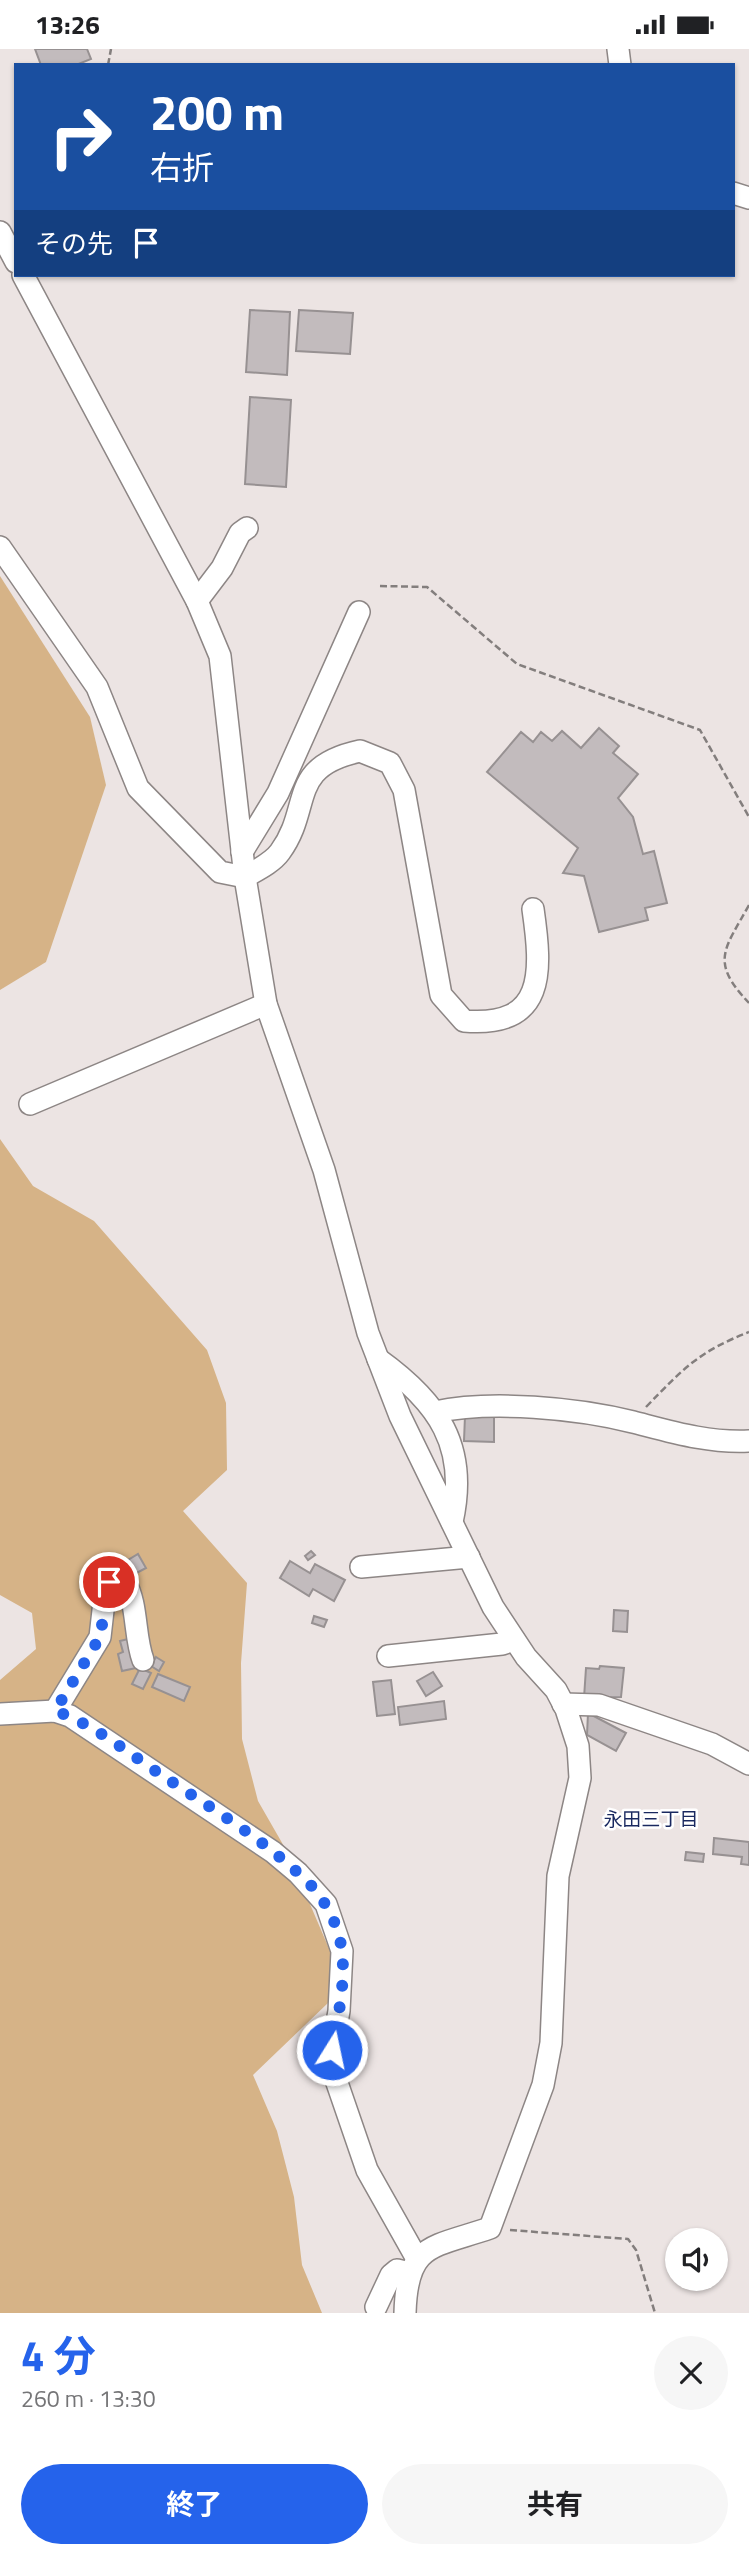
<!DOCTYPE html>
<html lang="ja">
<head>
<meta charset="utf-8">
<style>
  :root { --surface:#fff; --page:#f6f6f6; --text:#202124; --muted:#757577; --accent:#2563eb }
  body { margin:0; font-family:"Titillium Web","Noto Sans JP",sans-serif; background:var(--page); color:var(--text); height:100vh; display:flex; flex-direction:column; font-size:26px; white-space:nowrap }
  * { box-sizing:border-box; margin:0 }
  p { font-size:23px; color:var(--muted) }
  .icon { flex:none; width:38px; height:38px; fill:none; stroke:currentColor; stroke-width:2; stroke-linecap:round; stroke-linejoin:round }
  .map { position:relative; height:2264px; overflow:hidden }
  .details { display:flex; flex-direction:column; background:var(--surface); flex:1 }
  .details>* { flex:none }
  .banner { position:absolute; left:14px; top:14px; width:721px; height:214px; border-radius:0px; box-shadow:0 2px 5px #0004; background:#1a4fa0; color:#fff; overflow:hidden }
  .controls { position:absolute; left:665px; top:2179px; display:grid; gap:14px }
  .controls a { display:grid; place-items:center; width:63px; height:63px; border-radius:50%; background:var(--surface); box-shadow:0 2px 5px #0004; font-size:35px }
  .pin { position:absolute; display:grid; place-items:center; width:60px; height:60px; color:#fff; margin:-30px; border:4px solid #fff; border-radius:50%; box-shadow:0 2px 7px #0007 }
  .me { position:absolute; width:77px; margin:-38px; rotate:10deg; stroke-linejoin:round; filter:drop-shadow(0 0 5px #0008) }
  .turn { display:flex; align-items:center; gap:24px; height:147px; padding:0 21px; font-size:32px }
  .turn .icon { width:91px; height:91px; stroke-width:2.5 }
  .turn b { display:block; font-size:49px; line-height:60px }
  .then { display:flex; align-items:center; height:66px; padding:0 21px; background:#0003; gap:14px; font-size:26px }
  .round { display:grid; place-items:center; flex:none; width:74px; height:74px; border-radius:37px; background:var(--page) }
  .headline { display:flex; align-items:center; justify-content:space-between; height:119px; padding:0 21px }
  h1 { font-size:42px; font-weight:700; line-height:52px; color:var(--accent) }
  .action { display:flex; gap:14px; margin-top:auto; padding:14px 21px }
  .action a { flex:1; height:80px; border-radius:42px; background:var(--accent); color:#fff; font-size:28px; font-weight:700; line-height:80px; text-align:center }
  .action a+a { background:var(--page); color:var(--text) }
  .status { display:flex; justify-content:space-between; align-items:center; height:49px; padding:0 35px; background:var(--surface); direction:ltr }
  .status svg { height:19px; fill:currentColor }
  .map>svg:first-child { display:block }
</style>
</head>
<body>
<div class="status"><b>13:26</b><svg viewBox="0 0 49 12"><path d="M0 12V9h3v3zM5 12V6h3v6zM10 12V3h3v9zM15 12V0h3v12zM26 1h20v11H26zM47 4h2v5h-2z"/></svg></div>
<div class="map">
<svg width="749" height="2264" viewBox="0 0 749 2264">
  <rect width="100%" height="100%" fill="#ece4e3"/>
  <g fill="#d6b387">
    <path d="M0,527L90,668L106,736L46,913L0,941Z"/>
    <path d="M0,1090L33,1137L94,1172L207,1301L226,1354L227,1421L183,1462L247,1534L241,1614L242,1690L258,1752L289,1806L336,1916L329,1953L253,2026L277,2082L294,2148L302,2216L322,2264H0V1631L36,1600L32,1564L0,1546Z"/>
  </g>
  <g fill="#c2bbbd" stroke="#979192" stroke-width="2">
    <path d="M35,0H87L91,10L76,16H41Z"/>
    <path d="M250,261L290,263L287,326L246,323Z"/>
    <path d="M299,261L353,264L350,305L296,302Z"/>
    <path d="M250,348L291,351L286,438L245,435Z"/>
    <path d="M599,679L619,697L613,704L638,725L618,749L633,768L643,805L654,802L667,854L645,859L648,871L599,883L584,827L563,824L578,799L487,723L521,683L533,693L541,683L552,692L562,682L581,699Z"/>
    <path d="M465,1367L494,1368V1393L464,1392Z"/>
    <path d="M311,1502L315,1506L308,1511L305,1507Z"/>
    <path d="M138,1505L146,1519L131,1527L123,1514Z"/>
    <path d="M290,1512L310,1524L315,1515L345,1531L334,1552L313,1540L309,1547L280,1529Z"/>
    <path d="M614,1561L628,1562L627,1583L613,1582Z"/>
    <path d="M314,1567L327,1571L324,1578L312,1574Z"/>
    <path d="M128,1590L136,1619L122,1622L118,1605L123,1603L120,1592Z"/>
    <path d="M156,1608L164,1613L159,1622L151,1617Z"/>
    <path d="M600,1617L624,1619L621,1648L584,1649L586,1619L599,1620Z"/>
    <path d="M140,1619L151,1624L143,1640L132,1635Z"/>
    <path d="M433,1623L442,1637L426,1647L417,1632Z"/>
    <path d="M158,1625L190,1638L184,1652L152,1638Z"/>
    <path d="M391,1631L395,1665L377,1667L373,1633Z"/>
    <path d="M444,1652L446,1670L400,1676L398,1658Z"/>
    <path d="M588,1664L626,1684L616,1702L587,1686Z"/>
    <path d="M714,1789L749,1793V1816L741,1815L742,1808L713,1805Z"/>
    <path d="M686,1803L704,1805L703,1813L685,1811Z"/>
  </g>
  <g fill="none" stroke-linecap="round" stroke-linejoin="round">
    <defs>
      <g id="minor">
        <path d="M618,0L620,16"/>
        <path d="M733,144L749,149"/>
        <path d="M0,183L16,213"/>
        <path d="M23,226L197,552L220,607L245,828L266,955L324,1121L368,1284L400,1367L493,1558L526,1608L556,1641L566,1660L578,1697L580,1729L558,1827L551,1994L543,2036L490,2179C431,2199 407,2194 405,2264"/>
        <path d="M0,498L97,638L138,739L220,823L245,828C257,821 272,814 280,803C313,758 286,718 360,702L390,714L404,741L441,946L464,972C546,979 542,923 533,860"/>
        <path d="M197,552L222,519L240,484L247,479"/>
        <path d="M242,803L278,744L359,563"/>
        <path d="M30,1055L266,955"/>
        <path d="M378,1310C438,1353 469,1397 452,1473"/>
        <path d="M435,1363C491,1351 577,1359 633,1373C672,1383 708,1394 749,1392"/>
        <path d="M361,1518L469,1508"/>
        <path d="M388,1607L502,1595L514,1591"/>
        <path d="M563,1655L599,1656L712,1695L749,1715"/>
        <path d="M55,1662L100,1588L106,1535L116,1529L125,1533C138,1555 134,1587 143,1611"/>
        <path d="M0,1665L55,1662L70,1667L273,1803L298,1824L326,1855L342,1902L339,1962L332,2001L335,2028L367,2121L416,2208"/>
        <path d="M376,2258L391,2226L397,2221L409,2224"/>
      </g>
    </defs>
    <use href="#minor" stroke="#8d8685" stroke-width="24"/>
    <g stroke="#837e7d" stroke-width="2.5" stroke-dasharray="7 3.5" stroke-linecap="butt">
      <path d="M108,16L111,0"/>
      <path d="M380,537L427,538L517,615L700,681L749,768"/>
      <path d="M749,856C725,900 709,912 749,954"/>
      <path d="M646,1358C684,1319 698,1303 749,1283"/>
      <path d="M510,2181L628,2190L636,2201L655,2264"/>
    </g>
    <use href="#minor" stroke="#fff" stroke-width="21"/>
  </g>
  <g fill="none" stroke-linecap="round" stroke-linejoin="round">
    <path stroke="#2563eb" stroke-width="12" stroke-dasharray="0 21.6" d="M109,1533L100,1588L55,1662C93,1675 127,1703 160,1725C206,1756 257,1786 298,1824C315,1838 327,1855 335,1875C351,1914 339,1961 332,2001"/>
  </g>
  <g text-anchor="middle" stroke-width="5" stroke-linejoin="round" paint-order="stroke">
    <g font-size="19" fill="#19285f" stroke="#fff">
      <text x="651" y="1777">永田三丁目</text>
    </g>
  </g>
</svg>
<div class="controls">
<a><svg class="icon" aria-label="sound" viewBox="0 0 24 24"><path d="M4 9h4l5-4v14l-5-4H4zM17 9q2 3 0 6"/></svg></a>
</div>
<div class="pin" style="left:109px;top:1533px;background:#d93025"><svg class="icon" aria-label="arrive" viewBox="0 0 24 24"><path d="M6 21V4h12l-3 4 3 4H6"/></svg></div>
<svg class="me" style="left:332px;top:2001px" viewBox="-20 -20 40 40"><circle r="17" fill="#2563eb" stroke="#fff" stroke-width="3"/><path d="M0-11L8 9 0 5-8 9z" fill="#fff"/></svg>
<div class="banner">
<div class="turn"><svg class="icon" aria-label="right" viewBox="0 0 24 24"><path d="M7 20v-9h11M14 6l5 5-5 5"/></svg><div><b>200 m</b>右折</div></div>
<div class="then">その先<svg class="icon" aria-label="arrive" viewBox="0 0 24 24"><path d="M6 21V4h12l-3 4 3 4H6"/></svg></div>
</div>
</div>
<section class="details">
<div class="headline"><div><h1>4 分</h1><p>260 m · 13:30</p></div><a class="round"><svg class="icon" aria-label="close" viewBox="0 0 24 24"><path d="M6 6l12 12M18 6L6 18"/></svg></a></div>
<div class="action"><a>終了</a><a>共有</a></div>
</section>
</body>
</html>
